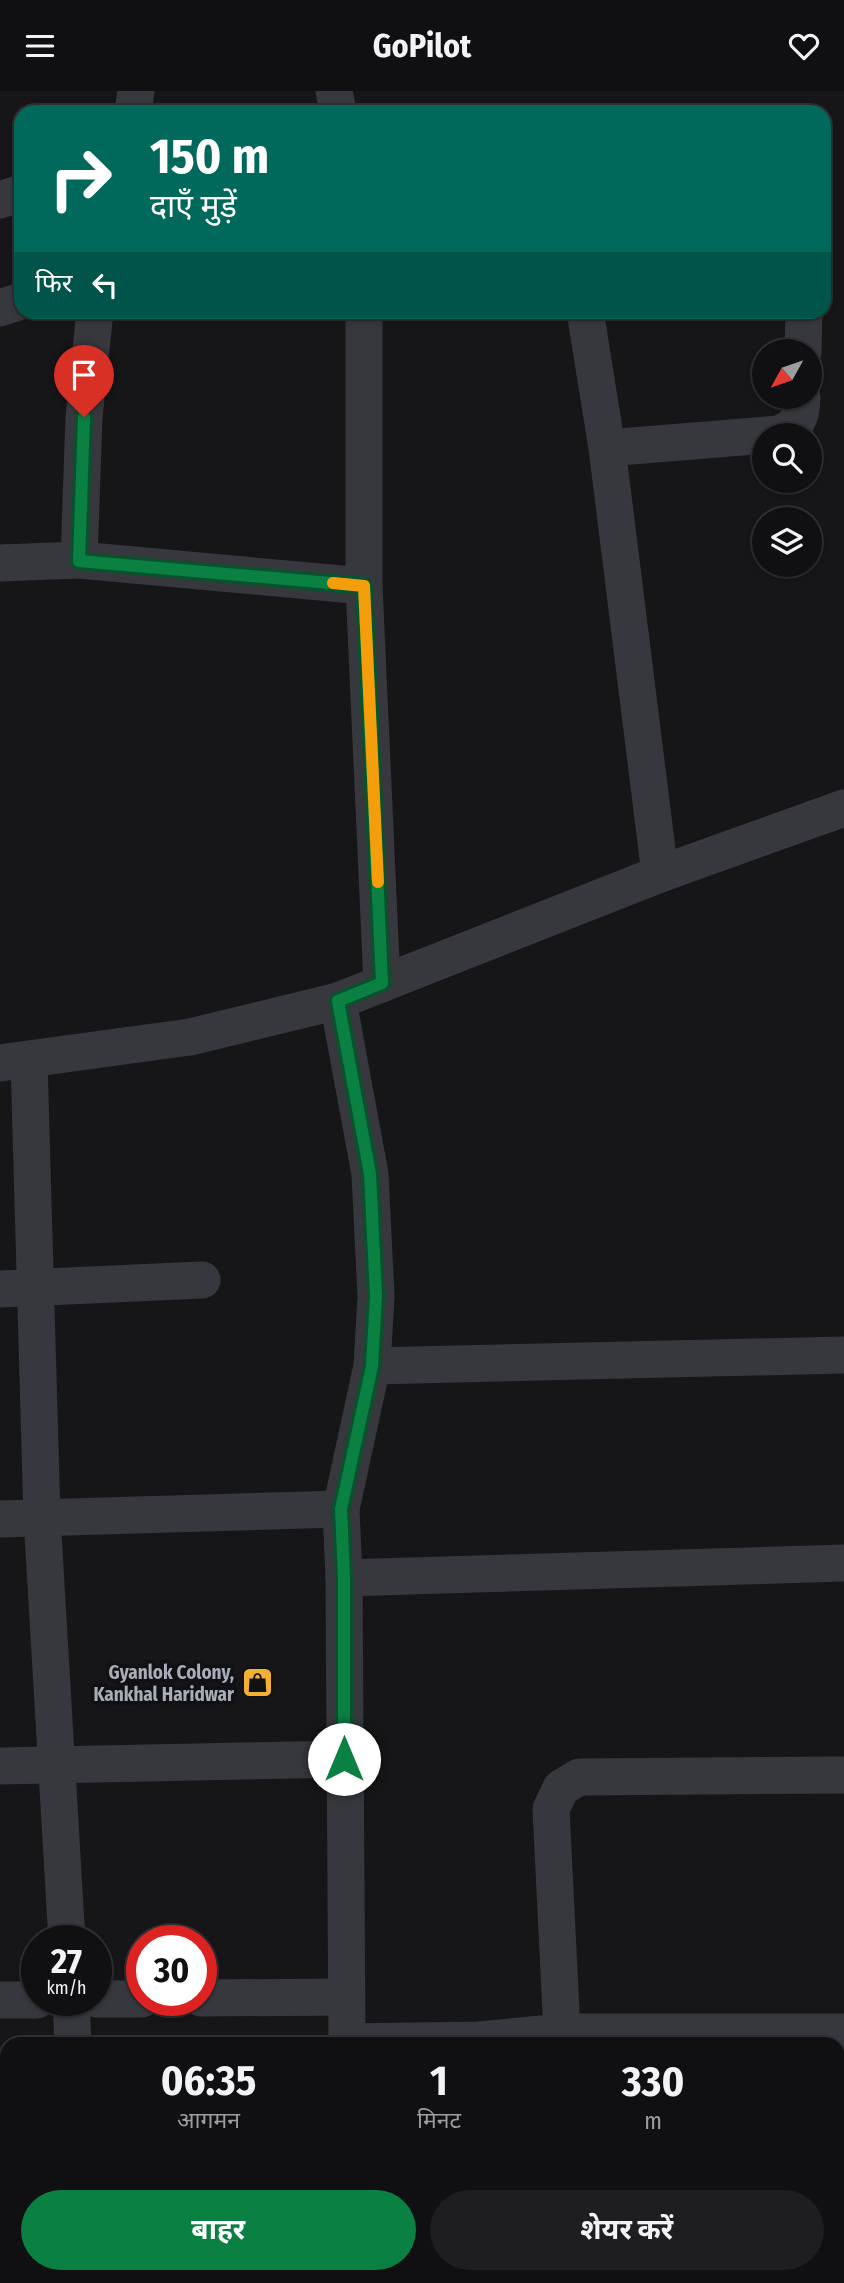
<!DOCTYPE html>
<html lang="hi">
<head>
<meta charset="utf-8">
<style>
  :root { --surface:#101012; --page:#1e1e20; --text:#f1f3f6; --muted:#9c9d9f; --line:#303032; --accent:#0b8043 }
  body { margin:0; font-family:"Fira Sans Condensed","Noto Sans Devanagari",sans-serif; background:var(--page); color:var(--text); height:100vh; display:flex; flex-direction:column; font-size:26px; white-space:nowrap }
  * { box-sizing:border-box; margin:0 }
  p { font-size:23px; color:var(--muted) }
  .icon { flex:none; width:38px; height:38px; fill:none; stroke:currentColor; stroke-width:2; stroke-linecap:round; stroke-linejoin:round }
  .map { position:relative; flex:1; overflow:hidden }
  .drawer { position:absolute; left:0px; top:1946px; width:845px; height:247px; display:flex; flex-direction:column; background:var(--surface); border-radius:21px 21px 0 0; box-shadow:0 2px 5px #0004,0 0 0 2px var(--line) }
  .drawer>* { flex:none }
  .top-card { position:absolute; left:14px; top:14px; width:817px; height:214px; border-radius:21px; box-shadow:0 2px 5px #0004,0 0 0 2px var(--line); background:#00695c; color:#fff; overflow:hidden }
  .needle { width:46px; rotate:230deg }
  .fabs { position:absolute; left:752px; top:248px; display:grid; gap:14px }
  .fabs a { display:grid; place-items:center; width:70px; height:70px; border-radius:50%; background:var(--surface); box-shadow:0 2px 5px #0004,0 0 0 2px var(--line); font-size:35px }
  .speed { position:absolute; left:21px; top:1834px; display:flex; gap:14px; font-size:35px; font-weight:700; text-align:center }
  .speed>* { display:grid; place-content:center; width:91px; height:91px; border-radius:50%; background:var(--surface); box-shadow:0 2px 5px #0004,0 0 0 2px var(--line); line-height:1 }
  .speed small { font-size:18px; font-weight:400 }
  .speed .limit { border:10px solid #d22; background:#fff; color:#111 }
  .pin { position:absolute; display:grid; place-items:center; width:60px; height:60px; color:#fff; margin:-72px -30px; border-radius:50% 50% 50% 0; rotate:-45deg; box-shadow:0 0 7px #0007 }
  .pin .icon { rotate:45deg }
  .me { position:absolute; width:77px; margin:-38px; rotate:0deg; stroke-linejoin:round; filter:drop-shadow(0 0 5px #0008) }
  .turn { display:flex; align-items:center; gap:24px; height:147px; padding:0 21px; font-size:32px }
  .turn .icon { width:91px; height:91px; stroke-width:2.5 }
  .turn b { display:block; font-size:49px; line-height:60px }
  .then { display:flex; align-items:center; height:66px; padding:0 21px; background:#0003; gap:14px; font-size:26px }
  .eta { display:flex; justify-content:space-evenly; align-items:center; height:119px; text-align:center }
  .eta b { font-size:42px; font-weight:700; line-height:49px }
  .cta { display:flex; gap:14px; margin-top:auto; padding:14px 21px }
  .cta a { flex:1; height:80px; border-radius:42px; background:var(--accent); color:#fff; font-size:28px; font-weight:700; line-height:80px; text-align:center }
  .cta a+a { background:var(--page); color:var(--text) }
  header { display:flex; justify-content:space-between; align-items:center; height:91px; padding:0 21px; background:var(--surface); font-size:32px; font-weight:700 }
  .map>svg:first-child { display:block }
</style>
</head>
<body>
<header><svg class="icon" aria-label="menu" viewBox="0 0 24 24"><path d="M4 6h16M4 12h16M4 18h16"/></svg>GoPilot<svg class="icon" aria-label="heart" viewBox="0 0 24 24"><path d="M12 20l-8-8c-3-5 5-10 8-4 3-6 11-1 8 4z"/></svg></header>
<div class="map">
<svg width="844" height="2192" viewBox="0 0 844 2192">
  <rect width="100%" height="100%" fill="#161618"/>
  <g fill="none" stroke-linecap="round" stroke-linejoin="round">
    <g stroke="#37383d" stroke-width="37">
      <path d="M334,0L338,21"/>
      <path d="M133,21L136,0"/>
      <path d="M0,109L21,102"/>
      <path d="M0,217L21,210"/>
      <path d="M364,220V495L382,893"/>
      <path d="M585,220L607,357L660,783"/>
      <path d="M803,261L804,220"/>
      <path d="M607,357L779,343C797,335 802,327 802,306"/>
      <path d="M79,469L84,326L95,220"/>
      <path d="M0,472L79,469L364,495"/>
      <path d="M338,910L370,1083L376,1205L372,1275L341,1418L344,1487L347,1953"/>
      <path d="M29,970L42,1426L67,1850"/>
      <path d="M0,972L190,946L338,910L660,783L844,717"/>
      <path d="M0,1198L202,1189"/>
      <path d="M372,1275L844,1264"/>
      <path d="M0,1428L341,1418"/>
      <path d="M344,1487L844,1472"/>
      <path d="M0,1675L344,1668"/>
      <path d="M201,1907L346,1906"/>
      <path d="M96,1908H142"/>
      <path d="M0,1909H37"/>
      <path d="M71,1909L73,1953"/>
      <path d="M562,1941L551,1718L561,1697L579,1686L844,1684"/>
      <path d="M347,1951L479,1949L562,1941H844"/>
      <path d="M85,2186L86,2192"/>
      <path d="M335,2192V2186"/>
    </g>
  </g>
  <g fill="none" stroke-linecap="round" stroke-linejoin="round">
    <defs>
      <path id="route" d="M84,326L79,470L364,495L382,892L338,910L370,1083L376,1205L372,1275L341,1418L344,1487V1668"/>
    </defs>
    <use href="#route" stroke="#07532c" stroke-width="18"/>
    <use href="#route" stroke="#0b8043" stroke-width="12"/>
    <path stroke="#f59e0b" stroke-width="12" d="M333,492L364,495L378,791"/>
  </g>
  <defs>
    <symbol id="shop-square" viewBox="-11 -11 22 22"><rect x="-9" y="-9" width="18" height="18" rx="4" fill="#f2b134" stroke="#111113"/><path d="M-5-2.5h2.3a2.7 3.5 0 0 1 5.4 0H5L5.5 6h-11ZM-1.5-2.5h3a1.5 2.3 0 0 0-3 0Z" fill="#111"/></symbol>
  </defs>
  <g fill-rule="evenodd">
    <use href="#shop-square" x="240" y="1574" width="35" height="35"/>
  </g>
  <g text-anchor="middle" stroke-width="7" stroke-linejoin="round" paint-order="stroke">
    <g font-size="19" font-weight="bold" fill="#a8adb8" stroke="#111113" text-anchor="end">
      <text x="234" y="1588">Gyanlok Colony,<tspan x="234" dy="22">Kankhal Haridwar</tspan></text>
    </g>
  </g>
</svg>
<div class="fabs">
<a><svg class="needle" viewBox="-14 -14 28 28"><path d="M0-13l5 13h-10z" fill="#e53935"/><path d="M0 13l5-13h-10z" fill="#9c9d9f"/></svg></a>
<a><svg class="icon" aria-label="search" viewBox="0 0 24 24"><circle cx="10" cy="10" r="6"/><path d="M15 15l6 6"/></svg></a>
<a><svg class="icon" aria-label="layers" viewBox="0 0 24 24"><path d="M12 4l9 5-9 5-9-5zM3 14l9 5 9-5"/></svg></a>
</div>
<div class="speed"><div>27<small>km/h</small></div><div class="limit">30</div></div>
<div class="pin" style="left:84px;top:326px;background:#d93025"><svg class="icon" aria-label="arrive" viewBox="0 0 24 24"><path d="M6 21V4h12l-3 4 3 4H6"/></svg></div>
<svg class="me" style="left:344px;top:1668px" viewBox="-20 -20 40 40"><circle r="19" fill="#fff"/><path d="M0-13L10 11 0 6-10 11z" fill="#0b8043"/></svg>
<div class="top-card">
<div class="turn"><svg class="icon" aria-label="right" viewBox="0 0 24 24"><path d="M7 20v-9h11M14 6l5 5-5 5"/></svg><div><b>150 m</b>दाएँ मुड़ें</div></div>
<div class="then">फिर<svg class="icon" aria-label="left" viewBox="0 0 24 24"><path d="M17 20v-9H6M10 6l-5 5 5 5"/></svg></div>
</div>
<section class="drawer">
<div class="eta">
<div><b>06:35</b><p>आगमन</p></div>
<div><b>1</b><p>मिनट</p></div>
<div><b>330</b><p>m</p></div>
</div>
<div class="cta"><a>बाहर</a><a>शेयर करें</a></div>
</section>
</div>
</body>
</html>
